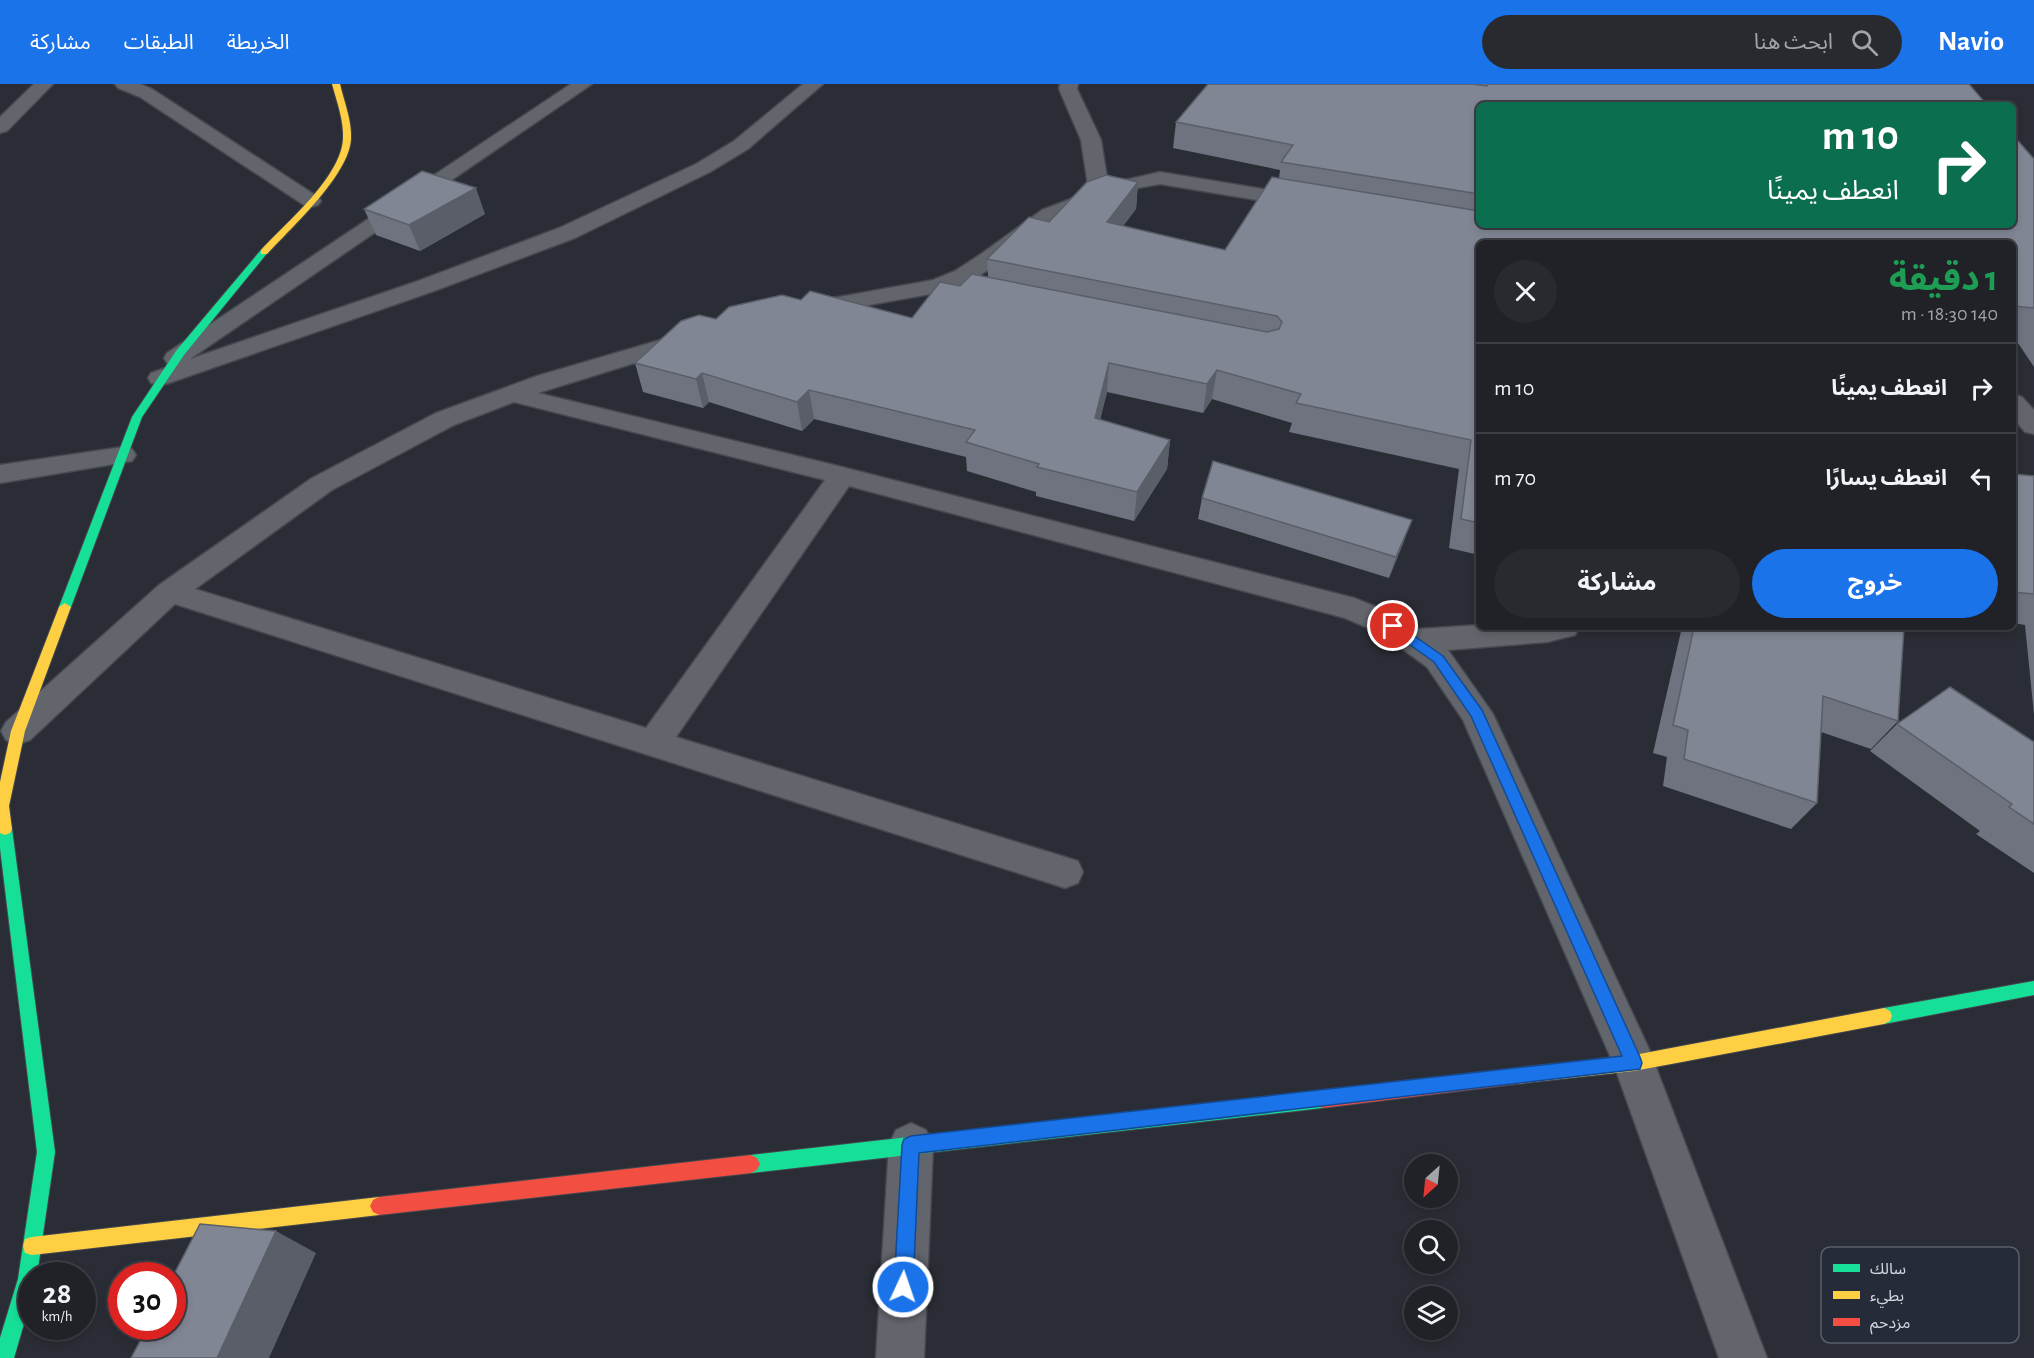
<!DOCTYPE html>
<html lang="ar">
<head>
<meta charset="utf-8">
<style>
  :root { --surface:#202228; --page:#282a30; --text:#f1f3f6; --muted:#a2a4a8; --line:#3d3f45; --accent:#1a73e8 }
  body { margin:0; font-family:"Alegreya Sans","Noto Sans Arabic",sans-serif; background:var(--page); color:var(--text); direction:rtl; height:100vh; display:flex; flex-direction:column; font-size:22px; white-space:nowrap }
  * { box-sizing:border-box; margin:0 }
  p { font-size:20px; color:var(--muted) }
  .icon { flex:none; width:33px; height:33px; fill:none; stroke:currentColor; stroke-width:2; stroke-linecap:round; stroke-linejoin:round }
  .map { position:relative; flex:1; overflow:hidden; direction:ltr }
  .side { position:absolute; left:1476px; top:156px; width:540px; height:390px; display:flex; flex-direction:column; background:var(--surface); border-radius:9px; box-shadow:0 3px 9px #0003,0 0 0 2px var(--line); direction:rtl }
  .side>* { flex:none }
  .banner { position:absolute; left:1476px; top:18px; width:540px; height:126px; border-radius:9px; box-shadow:0 3px 9px #0003,0 0 0 2px var(--line); direction:rtl; background:#0b6e4f; color:#fff; overflow:hidden }
  .needle { width:39px; rotate:207deg }
  .fabs { position:absolute; left:1404px; top:1070px; display:grid; gap:12px }
  .fabs a { display:grid; place-items:center; width:54px; height:54px; border-radius:50%; background:var(--surface); box-shadow:0 3px 9px #0003,0 0 0 2px var(--line); font-size:30px }
  .speed { position:absolute; left:18px; top:1178px; display:flex; gap:12px; font-size:30px; font-weight:700; text-align:center }
  .speed>* { display:grid; place-content:center; width:78px; height:78px; border-radius:50%; background:var(--surface); box-shadow:0 3px 9px #0003,0 0 0 2px var(--line); line-height:1 }
  .speed small { font-size:15px; font-weight:400 }
  .speed .limit { border:9px solid #d22; background:#fff; color:#111 }
  .pin { position:absolute; display:grid; place-items:center; width:51px; height:51px; color:#fff; margin:-26px; border:3px solid #fff; border-radius:50%; box-shadow:0 2px 6px #0007 }
  .me { position:absolute; width:66px; margin:-33px; rotate:3deg; stroke-linejoin:round; filter:drop-shadow(0 0 4px #0008) }
  .turn { display:flex; align-items:center; gap:21px; height:126px; padding:0 18px; font-size:27px }
  .turn .icon { width:78px; height:78px; stroke-width:2.5 }
  .turn b { display:block; font-size:42px; line-height:51px }
  .round { display:grid; place-items:center; flex:none; width:63px; height:63px; border-radius:32px; background:var(--page) }
  .overview { display:flex; align-items:center; justify-content:space-between; height:102px; padding:0 18px }
  h1 { font-size:36px; font-weight:700; line-height:45px; color:#1e9e55 }
  .action { display:flex; gap:12px; margin-top:auto; padding:12px 18px }
  .action a { flex:1; height:69px; border-radius:36px; background:var(--accent); color:#fff; font-size:24px; font-weight:700; line-height:69px; text-align:center }
  .action a+a { background:var(--page); color:var(--text) }
  ul { padding:0; list-style:none }
  li { display:flex; align-items:center; gap:18px; height:90px; padding:0 18px; border-top:2px solid var(--line) }
  li div { flex:1 }
  li b { display:block; font-size:22px }
  li em { font-style:normal }
  header { display:flex; align-items:center; gap:36px; box-sizing:border-box; height:84px; padding:0 30px; background:var(--accent); color:#fff }
  header strong { font-size:28px }
  nav { display:flex; gap:33px; margin-inline-start:auto; font-size:21px }
  .search { width:420px; height:54px; background:var(--page); display:flex; align-items:center; gap:15px; box-sizing:border-box; padding:0 21px; border-radius:33px; color:var(--muted); font-size:22px }
  .map>svg:first-child { display:block }
</style>
</head>
<body>
<header>
<strong>Navio</strong>
<div class="search"><svg class="icon" aria-label="search" viewBox="0 0 24 24"><circle cx="10" cy="10" r="6"/><path d="M15 15l6 6"/></svg>ابحث هنا</div>
<nav><a>الخريطة</a><a>الطبقات</a><a>مشاركة</a></nav>
</header>
<div class="map">
<svg width="2034" height="1274" viewBox="0 0 2034 1274">
  <rect width="100%" height="100%" fill="#2a2d35"/>
  <g fill="none" stroke-linecap="round" stroke-linejoin="round">
    <defs>
      <g id="street">
        <path d="M34,0H53L7,47L0,49V33Z"/>
        <path d="M115,0H140L152,5L318,113L321,117L318,121L311,123L304,121L140,13L118,4Z"/>
        <path d="M571,0H592L190,275L418,197L559,144L696,80L734,57L803,0H823L748,65L710,88L575,154L434,207L169,299L160,301L151,299L148,294L151,289L174,281L167,279L164,274L167,269Z"/>
        <path d="M1060,0H1078L1077,5L1101,56L1108,100L1160,88L1306,112L1313,114L1316,118L1313,122L1306,124L1160,100L1132,105L1056,134L997,180L971,197L947,207L808,232L800,230L796,225L800,220L933,196L955,187L981,170L1042,126L1089,108L1081,56L1059,5Z"/>
        <path d="M691,247L699,249L703,254L699,259L538,309L842,383L1354,514L1404,534L1419,545L1479,541V543H1579L1575,551L1547,558L1448,566L1493,630L1649,965L1767,1274H1719L1614,981L1463,636L1427,583L1382,550L1345,534L849,402L676,653L1078,777L1083,788L1078,799L1065,804L175,520L30,656L18,660L6,656L1,647L6,638L159,501L312,394L436,329L537,292ZM514,318L825,396L646,644L195,505L332,406L454,341Z"/>
        <path d="M2013,310L2022,313L2034,326V350L2025,348L2013,334Z"/>
        <path d="M123,363L132,365L136,371L132,377L0,399V381Z"/>
        <path d="M911,1039L926,1046L933,1061L924,1274H876L889,1061L896,1046Z"/>
      </g>
      <g id="fast">
        <path d="M261,166L268,168L184,271L142,333L71,523L69,526H61L59,523L132,333L176,267Z"/>
        <path d="M5,739L10,741L12,745L55,1068L37,1191H32V1212L14,1274H0V1254L18,1195L37,1068L0,764V741Z"/>
        <path d="M2034,897V911L1884,940L1878,937L1876,932L1878,927L1884,924Z"/>
        <path d="M1322,1006L1328,1009L1331,1015L1328,1021L1322,1024L751,1089L745,1086L742,1080L745,1074L751,1071Z"/>
      </g>
      <g id="slow">
        <path d="M332,0H340C344,18 352,36 351,55C349,91 292,143 267,170H261V166C286,139 341,93 343,55C344,37 337,18 332,0Z"/>
        <path d="M65,519L71,523L25,647L9,722L12,745L10,749L5,751L0,749V698L11,647L59,523Z"/>
        <path d="M1884,924L1890,927L1892,932L1890,937L1884,940L1634,987L1516,1000L1510,998L1508,992L1510,986L1516,984L1634,971Z"/>
        <path d="M379,1113L385,1116L388,1122L385,1128L379,1131L32,1171L25,1169L23,1162L25,1155L32,1153Z"/>
      </g>
      <g id="jam">
        <path d="M1516,984L1522,986L1524,992L1522,998L1516,1000L1322,1024L1316,1021L1313,1015L1316,1009L1322,1006Z"/>
        <path d="M751,1071L757,1074L760,1080L757,1086L751,1089L379,1131L373,1128L370,1122L373,1116L379,1113Z"/>
      </g>
    </defs>
    <use href="#street" stroke="#46484f" stroke-width="3"/>
    <use href="#fast" stroke="#46484f" stroke-width="2"/>
    <use href="#slow" stroke="#46484f" stroke-width="2"/>
    <use href="#jam" stroke="#46484f" stroke-width="2"/>
    <use href="#street" fill="#62656b" fill-rule="evenodd"/>
    <use href="#fast" fill="#16e098" fill-rule="evenodd"/>
    <use href="#slow" fill="#ffcf43" fill-rule="evenodd"/>
    <use href="#jam" fill="#f24e42" fill-rule="evenodd"/>
  </g>
  <g fill="#6e737f">
    <path d="M1208,0H1969L1479,21V141H2013L2034,75V283L2014,253H2013V159H1479V471L1449,464L1459,385L1289,348L1292,339L1212,315L1203,329L1107,308L1100,336L1170,356L1167,385L1134,437L1036,412V408L967,387L966,373L814,335L802,347L709,318L703,324L643,308L635,279L716,235L801,216L912,234L960,202L988,193L987,175L1049,138L1138,98L1136,125L1123,142L1225,166L1279,94L1280,86L1173,64L1176,38Z"/>
    <path d="M364,125L485,130L420,167L376,151Z"/>
    <path d="M2013,390L2034,392V631L2025,541L2013,539Z"/>
    <path d="M1202,414L1404,457L1389,494L1198,435Z"/>
    <path d="M1682,543H1904L1898,637L1871,665L1821,648L1817,719L1791,745L1663,702L1667,673L1653,669Z"/>
    <path d="M1897,640L2034,658V789L1976,750L1980,747L1870,667Z"/>
  </g>
  <g fill="#5a5e68">
    <path d="M1138,98L1136,125L1105,166L1107,138Z"/>
    <path d="M476,104L485,130L420,167L409,141Z"/>
    <path d="M1109,279L1107,308L1093,363L1095,334Z"/>
    <path d="M1217,286L1212,315L1203,329L1207,300Z"/>
    <path d="M702,289L709,318L703,324L696,295Z"/>
    <path d="M809,306L814,335L802,347L797,318Z"/>
    <path d="M1170,356L1167,385L1134,437L1137,408Z"/>
    <path d="M1412,436L1404,457L1389,494L1396,473Z"/>
    <path d="M276,1147L316,1169L269,1274H217Z"/>
  </g>
  <g fill="#808694" stroke="#5a5e68" stroke-width="1.5">
    <path d="M1208,0H1472L1487,2L1488,0H1969L1987,21H1479V110L1281,78L1293,61L1176,38Z"/>
    <path d="M2013,51L2034,75V224L2013,222V159H1479V439L1461,435L1471,356L1296,319L1301,310L1217,286L1207,300L1109,279L1095,334L1170,356L1137,408L1037,383L1039,380L966,358L975,346L809,306L797,318L702,289L696,295L635,279L681,237L699,231L716,235L729,223L782,211L801,216L810,207L912,234L940,198L960,202L972,190L1267,248L1279,245L1282,238L1277,232L987,175L1029,133L1049,138L1087,98L1106,91L1138,98L1107,138L1225,166L1272,93L1479,127V141H2013Z"/>
    <path d="M422,87L476,104L409,141L364,125Z"/>
    <path d="M1213,377L1412,436L1396,473L1202,414Z"/>
    <path d="M2013,390L2034,392V510L2013,508Z"/>
    <path d="M1694,543H1904L1898,637L1823,612L1817,719L1684,675L1688,646L1673,641Z"/>
    <path d="M1950,603L2034,658V740L2009,723L2012,720L1897,640Z"/>
    <path d="M200,1140L276,1147L217,1274H131L148,1242H172V1194Z"/>
  </g>
  <path fill="#1a73e8" stroke="#114b97" stroke-width="1.5" d="M1393,537L1443,572L1482,626L1640,973L1642,979L1640,985L919,1069L913,1203L910,1210L903,1213L896,1210L894,1203L902,1061L904,1055L911,1052L1622,972L1471,632L1434,578L1388,545L1386,542L1388,538Z"/>
  <rect x="1821" y="1163" width="198" height="96" rx="9" fill="#252b39" stroke="#595f6b" stroke-width="1.5"/>
  <rect x="1833" y="1180" width="27" height="8" fill="#16e098"/>
  <rect x="1833" y="1207" width="27" height="8" fill="#ffcf43"/>
  <rect x="1833" y="1234" width="27" height="8" fill="#f24e42"/>
  <g font-size="16" fill="#d2d7e0">
    <text x="1870" y="1190">سالك</text>
    <text x="1870" y="1217">بطيء</text>
    <text x="1870" y="1244">مزدحم</text>
  </g>
</svg>
<div class="fabs">
<a><svg class="needle" viewBox="-14 -14 28 28"><path d="M0-13l5 13h-10z" fill="#e53935"/><path d="M0 13l5-13h-10z" fill="#a2a4a8"/></svg></a>
<a><svg class="icon" aria-label="search" viewBox="0 0 24 24"><circle cx="10" cy="10" r="6"/><path d="M15 15l6 6"/></svg></a>
<a><svg class="icon" aria-label="layers" viewBox="0 0 24 24"><path d="M12 4l9 5-9 5-9-5zM3 14l9 5 9-5"/></svg></a>
</div>
<div class="speed"><div>28<small>km/h</small></div><div class="limit">30</div></div>
<div class="pin" style="left:1393px;top:542px;background:#d93025"><svg class="icon" aria-label="arrive" viewBox="0 0 24 24"><path d="M6 21V4h12l-3 4 3 4H6"/></svg></div>
<svg class="me" style="left:903px;top:1203px" viewBox="-20 -20 40 40"><circle r="17" fill="#1a73e8" stroke="#fff" stroke-width="3"/><path d="M0-11L8 9 0 5-8 9z" fill="#fff"/></svg>
<div class="banner">
<div class="turn"><svg class="icon" aria-label="right" viewBox="0 0 24 24"><path d="M7 20v-9h11M14 6l5 5-5 5"/></svg><div><b>10 m</b>انعطف يمينًا</div></div>
</div>
<section class="side">
<div class="overview"><div><h1>1 دقيقة</h1><p>140 m · 18:30</p></div><a class="round"><svg class="icon" aria-label="close" viewBox="0 0 24 24"><path d="M6 6l12 12M18 6L6 18"/></svg></a></div>
<ul>
<li><svg class="icon" aria-label="right" viewBox="0 0 24 24"><path d="M7 20v-9h11M14 6l5 5-5 5"/></svg><div><b>انعطف يمينًا</b></div><em>10 m</em></li>
<li><svg class="icon" aria-label="left" viewBox="0 0 24 24"><path d="M17 20v-9H6M10 6l-5 5 5 5"/></svg><div><b>انعطف يسارًا</b></div><em>70 m</em></li>
</ul>
<div class="action"><a>خروج</a><a>مشاركة</a></div>
</section>
</div>
</body>
</html>
